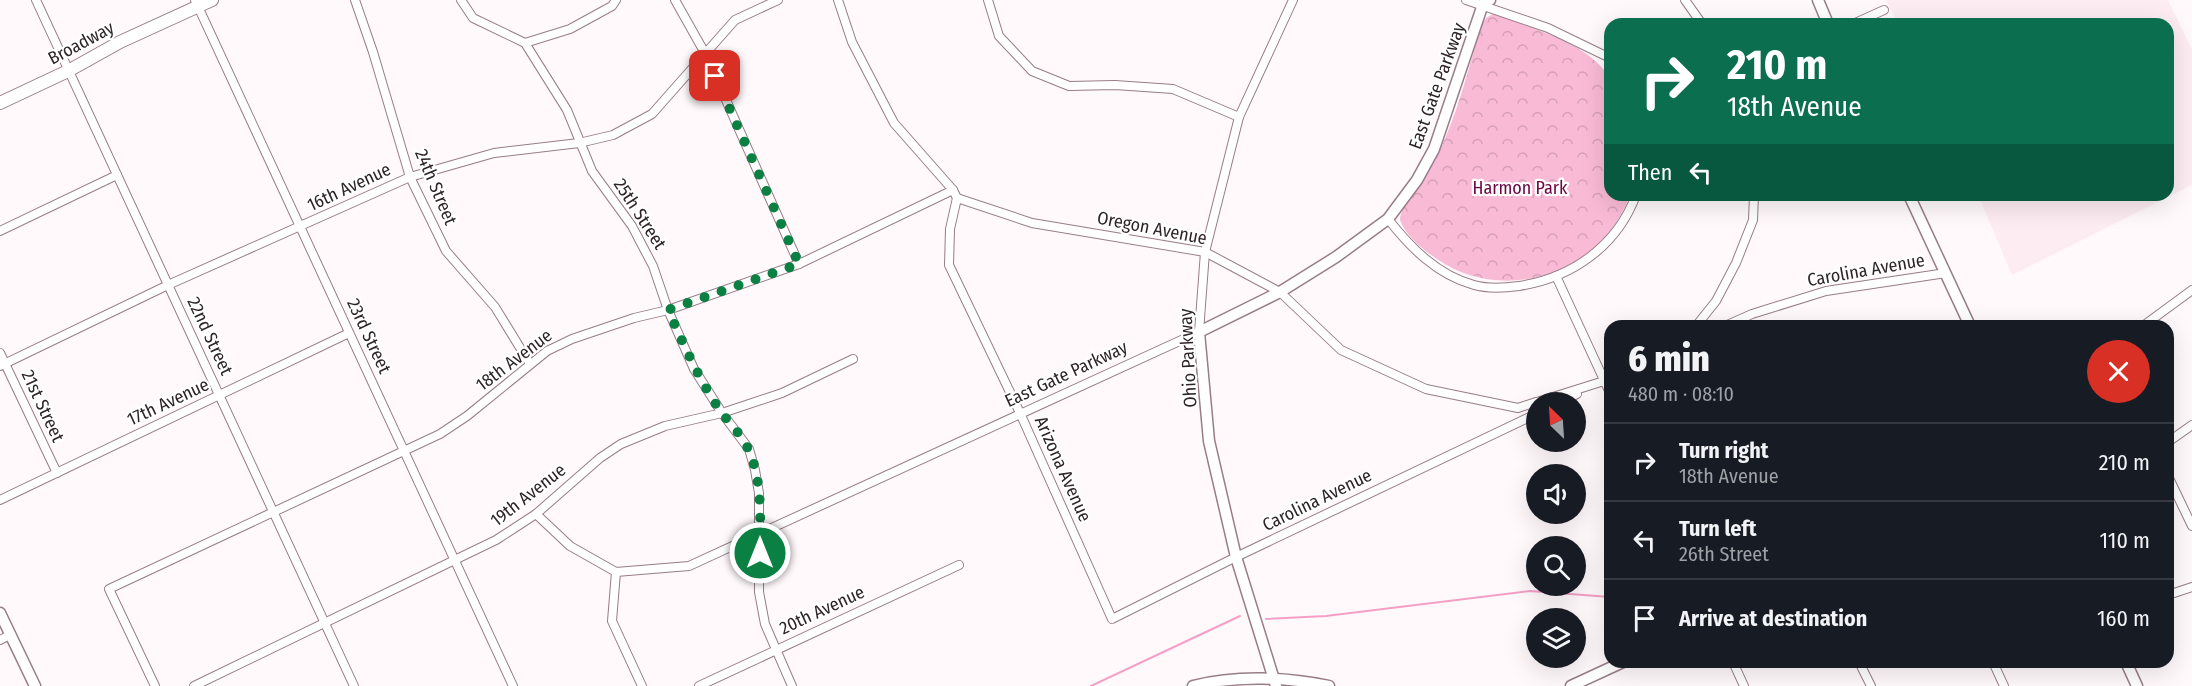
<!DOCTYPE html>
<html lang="en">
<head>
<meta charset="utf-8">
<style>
  :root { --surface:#171b24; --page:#242831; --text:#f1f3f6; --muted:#9ea1a6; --line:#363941 }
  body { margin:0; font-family:"Fira Sans Condensed",sans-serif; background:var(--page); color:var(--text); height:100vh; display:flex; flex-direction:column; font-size:22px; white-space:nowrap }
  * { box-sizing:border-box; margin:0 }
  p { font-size:20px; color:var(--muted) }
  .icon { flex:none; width:33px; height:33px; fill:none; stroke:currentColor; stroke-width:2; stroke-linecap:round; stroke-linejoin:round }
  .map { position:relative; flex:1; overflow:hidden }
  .panel { position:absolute; left:1604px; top:320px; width:570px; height:348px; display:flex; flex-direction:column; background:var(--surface); border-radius:18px; box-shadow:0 6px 24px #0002 }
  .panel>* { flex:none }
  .guide { position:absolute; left:1604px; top:18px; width:570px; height:183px; border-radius:18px; box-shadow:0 6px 24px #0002; background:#0b6e4f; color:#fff; overflow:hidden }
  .needle { width:39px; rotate:335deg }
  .fabs { position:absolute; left:1526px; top:392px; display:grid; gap:12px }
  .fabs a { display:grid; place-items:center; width:60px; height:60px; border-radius:50%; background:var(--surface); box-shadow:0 6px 24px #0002; font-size:30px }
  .pin { position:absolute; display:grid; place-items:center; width:51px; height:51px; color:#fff; margin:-26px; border-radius:12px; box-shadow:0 3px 9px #0006 }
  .me { position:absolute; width:66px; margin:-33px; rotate:0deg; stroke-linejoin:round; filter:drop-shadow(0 0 4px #0008) }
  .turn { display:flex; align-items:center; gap:21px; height:126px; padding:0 24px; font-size:27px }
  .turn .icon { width:78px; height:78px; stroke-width:2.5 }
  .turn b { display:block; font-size:42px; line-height:51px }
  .then { display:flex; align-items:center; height:57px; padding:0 24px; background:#0003; gap:12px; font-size:22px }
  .round { display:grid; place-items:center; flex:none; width:63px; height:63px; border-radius:32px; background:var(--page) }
  .headline { display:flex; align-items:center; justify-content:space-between; height:102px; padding:0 24px }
  h1 { font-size:36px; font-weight:800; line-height:45px }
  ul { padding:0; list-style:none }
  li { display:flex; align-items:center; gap:18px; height:78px; padding:0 24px; border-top:2px solid var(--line) }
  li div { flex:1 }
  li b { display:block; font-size:22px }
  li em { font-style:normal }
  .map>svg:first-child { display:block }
</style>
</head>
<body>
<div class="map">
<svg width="2192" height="686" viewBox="0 0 2192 686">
  <defs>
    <pattern id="park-crowns" width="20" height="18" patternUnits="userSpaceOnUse" patternTransform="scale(1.5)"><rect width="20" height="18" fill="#f9bad5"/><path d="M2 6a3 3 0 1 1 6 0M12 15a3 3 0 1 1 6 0" fill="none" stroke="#d6a0b7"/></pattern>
  </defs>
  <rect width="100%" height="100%" fill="#fff9fb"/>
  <path fill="#fdedf3" d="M1886,0H2168L2192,49V185L2012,275L1978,195H2168V24H1898Z"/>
  <path fill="url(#park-crowns)" d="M1493,14C1502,16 1511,20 1520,23C1552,35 1588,47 1609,76L1610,195H1630C1602,273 1505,306 1437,259C1423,250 1406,236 1400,220C1400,205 1427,175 1435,160C1457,118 1468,69 1482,24L1486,18Z"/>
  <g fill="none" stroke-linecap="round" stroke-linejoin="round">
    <g stroke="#f4a0c6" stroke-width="2">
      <path d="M1266,619L1326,616L1530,591L1610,597"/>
      <path d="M1091,686L1240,616"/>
    </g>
    <defs>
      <g id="minor">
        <path d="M36,0L354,686"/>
        <path d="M195,0L513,686"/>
        <path d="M355,0L373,52L410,177L446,251L495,307L530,364"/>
        <path d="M461,0L473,18L525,43L567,110L592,171L632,226L653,266L668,310L694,369L722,413L749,449L755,470L759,493V592L765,624L792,686"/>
        <path d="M675,0L706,55L799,264"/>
        <path d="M838,0L852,42L894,123L953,190L957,198L1032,223L1205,252L1280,292L1341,350L1426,389L1518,408L1536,402"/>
        <path d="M988,0L999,36L1032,71L1069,86L1115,85L1173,89L1239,117"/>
        <path d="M1466,0L1548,28L1610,58"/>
        <path d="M1685,0L1702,24"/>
        <path d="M1853,24L1884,10"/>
        <path d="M525,43L570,29L612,6L616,0"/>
        <path d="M957,198L950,229L949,265L1020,413L1112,619L1236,557L1536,414"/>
        <path d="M1388,219C1410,247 1437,275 1474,285C1488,289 1504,288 1519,286C1572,278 1617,246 1636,195"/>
        <path d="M0,231L117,175"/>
        <path d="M1556,276L1610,393"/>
        <path d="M1696,326L1716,301L1736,263L1753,220L1754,195"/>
        <path d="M1725,326L1752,314L1826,291L1946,273"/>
        <path d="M2143,326L2192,290"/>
        <path d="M0,353L57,473"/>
        <path d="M0,366L168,285L410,177L494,153L579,143L613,135L652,114L735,20L778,0"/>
        <path d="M1537,402L1604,381"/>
        <path d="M1561,402L1577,394"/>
        <path d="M2168,442L2192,425"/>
        <path d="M2168,476L2192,526"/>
        <path d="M0,500L349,333"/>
        <path d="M536,514L570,546L616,572L689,566L1199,332L1205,252L1239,117L1293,0"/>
        <path d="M616,572L612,621L642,686"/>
        <path d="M2168,595L2192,587"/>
        <path d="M0,640L10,635"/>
        <path d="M1733,662L1744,686"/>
        <path d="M1859,662L1871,686"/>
        <path d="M1993,662L2004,686"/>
        <path d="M155,686L109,589L440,434L467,416L547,351L572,339L634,318L668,310L799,264L953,190"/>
        <path d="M194,686L496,540L536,514L600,458L621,444L665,426L722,413L782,393L853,359"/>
        <path d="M699,686L959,565"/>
      </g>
      <g id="tertiary">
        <path d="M1818,0L1828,24"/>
        <path d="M1909,195L1970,326"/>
        <path d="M0,613L35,686"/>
        <path d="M2126,662L2137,686"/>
        <path d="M1193,686C1236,675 1286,677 1329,686"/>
        <path d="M1276,686L1236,557L1209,441L1199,332L1280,292L1336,257L1388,219L1417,180L1434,149L1483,4L1490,0"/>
        <path d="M1571,686L1623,662"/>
      </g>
      <path id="secondary" d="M0,103L68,71L120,42L212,0"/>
    </defs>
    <use href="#minor" stroke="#977d88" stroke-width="10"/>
    <use href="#tertiary" stroke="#977d88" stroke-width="13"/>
    <use href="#secondary" stroke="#977d88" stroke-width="14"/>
    <use href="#minor" stroke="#fff" stroke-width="8"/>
    <use href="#tertiary" stroke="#fff" stroke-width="10"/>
    <use href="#secondary" stroke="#fff" stroke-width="12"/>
  </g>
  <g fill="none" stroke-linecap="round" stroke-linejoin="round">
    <path stroke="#0b8043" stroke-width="10" stroke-dasharray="0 18" d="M715,76L799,264L668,310C684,345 699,380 721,412C730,424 742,435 748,449C763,480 760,520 760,553"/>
  </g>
  <g text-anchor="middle" stroke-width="4.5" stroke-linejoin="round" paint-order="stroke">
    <g font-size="18" fill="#2f2428" stroke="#fff">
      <text transform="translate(81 43) rotate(-28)" y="6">Broadway</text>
      <text transform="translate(1437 86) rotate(-70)" y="6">East Gate Parkway</text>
      <text transform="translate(349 187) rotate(-25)" y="6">16th Avenue</text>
      <text transform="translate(436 187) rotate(67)" y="6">24th Street</text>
      <text transform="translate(640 214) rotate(57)" y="6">25th Street</text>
      <text transform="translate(1152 228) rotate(11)" y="6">Oregon Avenue</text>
      <text transform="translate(1866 270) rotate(-10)" y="6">Carolina Avenue</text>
      <text transform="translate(210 336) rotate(65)" y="6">22nd Street</text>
      <text transform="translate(369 336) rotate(65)" y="6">23rd Street</text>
      <text transform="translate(1188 358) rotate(-93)" y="6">Ohio Parkway</text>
      <text transform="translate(514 360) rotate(-37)" y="6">18th Avenue</text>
      <text transform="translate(1066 374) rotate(-25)" y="6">East Gate Parkway</text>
      <text transform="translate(168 402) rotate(-25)" y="6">17th Avenue</text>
      <text transform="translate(43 406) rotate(65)" y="6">21st Street</text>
      <text transform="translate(1063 469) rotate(66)" y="6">Arizona Avenue</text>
      <text transform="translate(528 495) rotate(-38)" y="6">19th Avenue</text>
      <text transform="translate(1317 500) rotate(-26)" y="6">Carolina Avenue</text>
      <text transform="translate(822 610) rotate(-25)" y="6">20th Avenue</text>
    </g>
    <g font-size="18" fill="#6b0643" stroke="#fff">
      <text x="1520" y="194">Harmon Park</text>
    </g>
  </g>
</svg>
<div class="fabs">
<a><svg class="needle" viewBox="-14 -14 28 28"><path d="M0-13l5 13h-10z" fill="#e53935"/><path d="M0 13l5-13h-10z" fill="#9ea1a6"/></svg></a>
<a><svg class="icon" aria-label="sound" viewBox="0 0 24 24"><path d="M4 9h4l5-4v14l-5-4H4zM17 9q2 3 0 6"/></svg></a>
<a><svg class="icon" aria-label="search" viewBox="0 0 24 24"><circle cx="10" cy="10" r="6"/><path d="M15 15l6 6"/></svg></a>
<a><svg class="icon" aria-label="layers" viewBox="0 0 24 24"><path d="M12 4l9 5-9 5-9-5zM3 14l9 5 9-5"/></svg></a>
</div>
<div class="pin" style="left:715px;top:76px;background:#d93025"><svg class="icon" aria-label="arrive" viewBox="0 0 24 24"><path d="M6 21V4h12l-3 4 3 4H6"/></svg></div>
<svg class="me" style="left:760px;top:553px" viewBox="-20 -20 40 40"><circle r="17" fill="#0b8043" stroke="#fff" stroke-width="3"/><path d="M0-11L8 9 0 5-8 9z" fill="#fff"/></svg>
<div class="guide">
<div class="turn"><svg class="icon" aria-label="right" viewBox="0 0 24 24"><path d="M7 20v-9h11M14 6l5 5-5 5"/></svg><div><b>210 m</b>18th Avenue</div></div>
<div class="then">Then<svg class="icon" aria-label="left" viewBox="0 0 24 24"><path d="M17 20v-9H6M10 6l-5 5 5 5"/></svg></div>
</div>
<section class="panel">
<div class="headline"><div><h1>6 min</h1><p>480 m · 08:10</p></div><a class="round" style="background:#d93025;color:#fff"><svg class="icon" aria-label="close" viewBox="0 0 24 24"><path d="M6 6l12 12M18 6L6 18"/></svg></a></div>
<ul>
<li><svg class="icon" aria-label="right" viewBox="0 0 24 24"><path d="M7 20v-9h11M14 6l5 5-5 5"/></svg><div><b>Turn right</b><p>18th Avenue</p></div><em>210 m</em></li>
<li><svg class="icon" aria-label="left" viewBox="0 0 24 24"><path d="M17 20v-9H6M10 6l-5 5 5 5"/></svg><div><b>Turn left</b><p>26th Street</p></div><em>110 m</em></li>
<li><svg class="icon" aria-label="arrive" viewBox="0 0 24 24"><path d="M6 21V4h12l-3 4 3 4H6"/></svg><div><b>Arrive at destination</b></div><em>160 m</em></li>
</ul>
</section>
</div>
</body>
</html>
